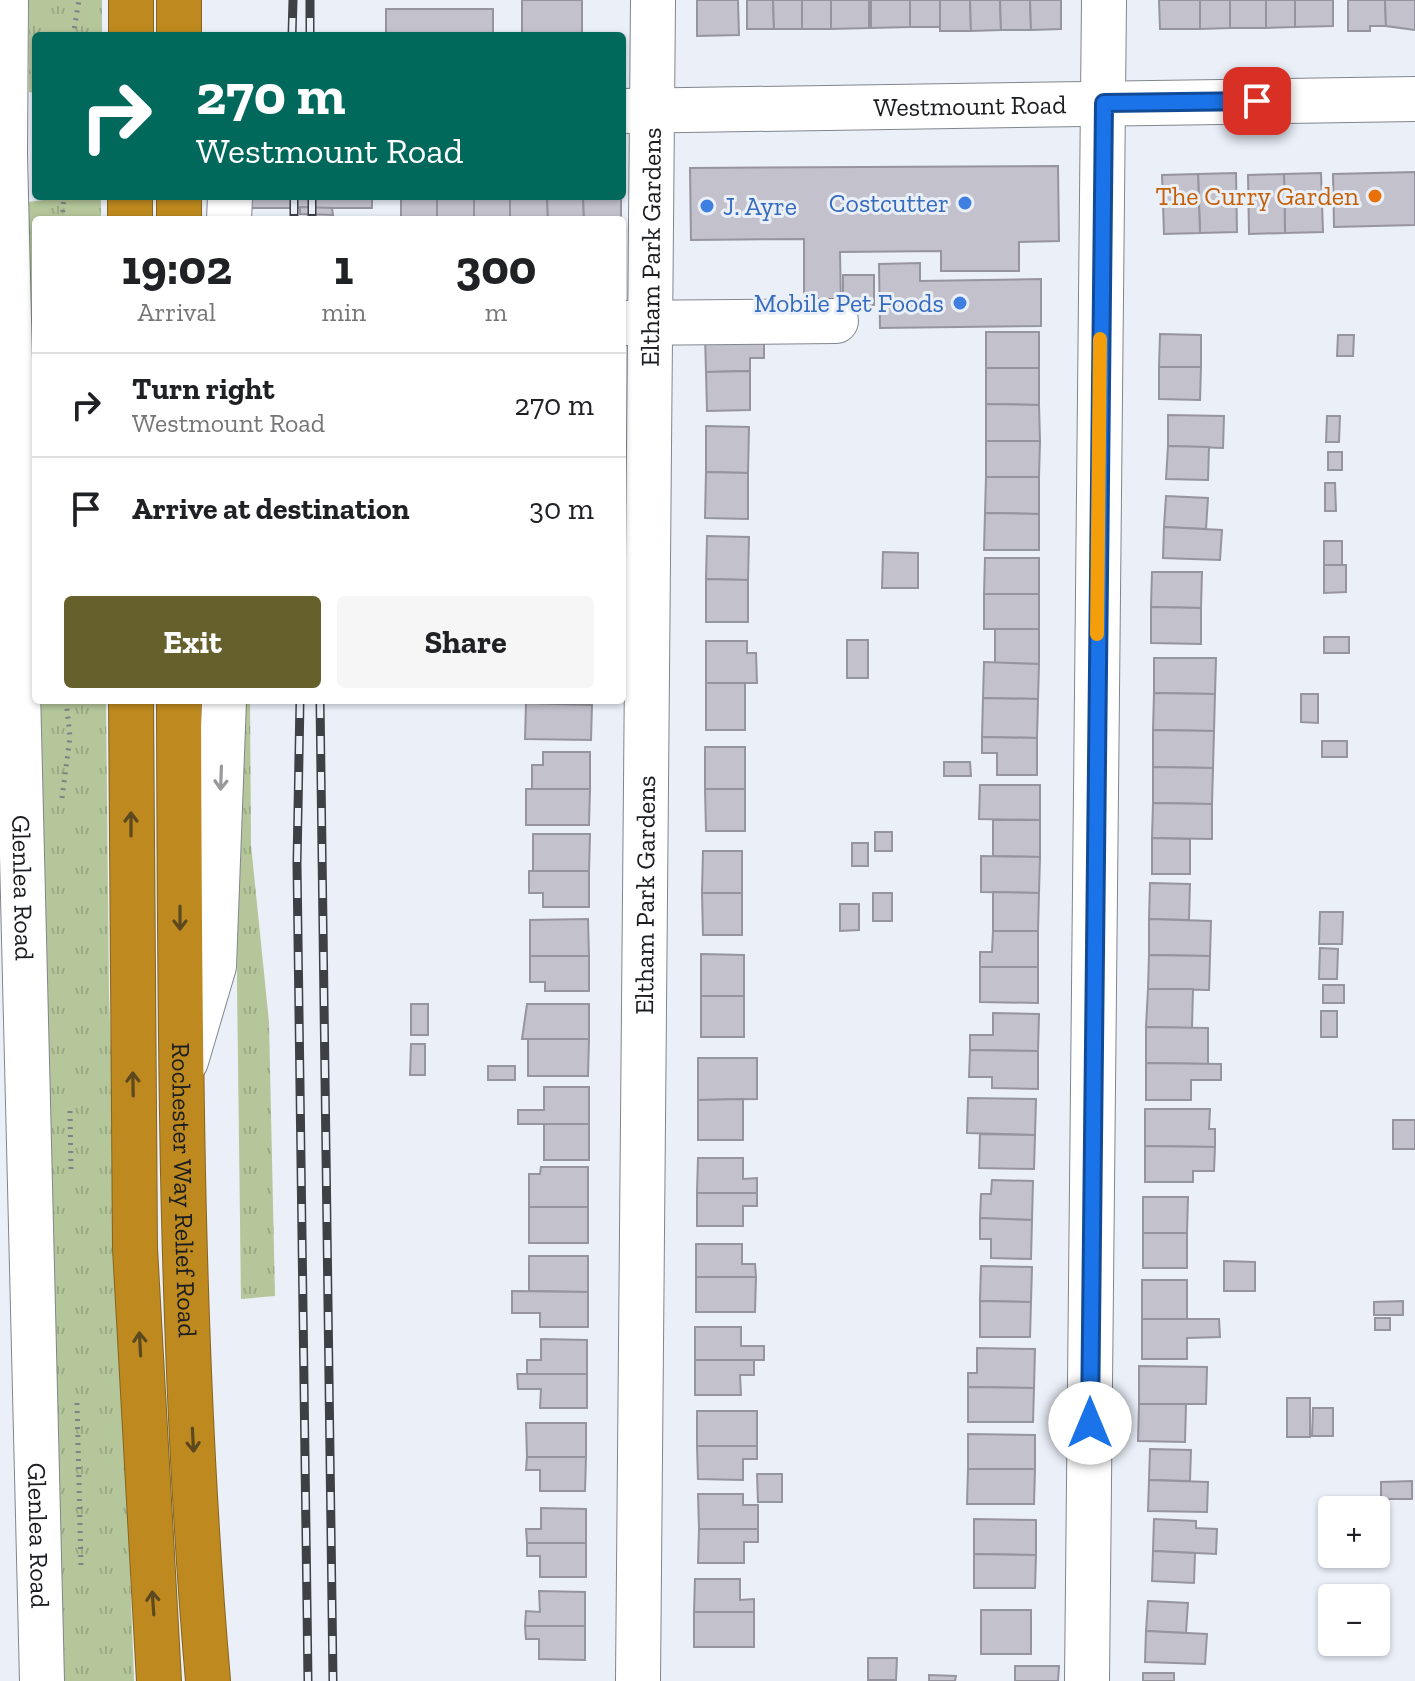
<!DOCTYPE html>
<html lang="en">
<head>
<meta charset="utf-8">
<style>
  :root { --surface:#fff; --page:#f6f6f6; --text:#202124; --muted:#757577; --line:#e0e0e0; --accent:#65602c }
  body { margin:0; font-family:"Zilla Slab",serif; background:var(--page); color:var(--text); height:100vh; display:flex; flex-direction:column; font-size:30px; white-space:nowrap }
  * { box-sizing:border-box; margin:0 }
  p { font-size:26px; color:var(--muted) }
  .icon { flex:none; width:44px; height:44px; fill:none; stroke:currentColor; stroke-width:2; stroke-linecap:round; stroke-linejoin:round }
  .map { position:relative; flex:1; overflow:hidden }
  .drawer { position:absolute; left:32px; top:216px; width:594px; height:488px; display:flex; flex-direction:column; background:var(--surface); border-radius:8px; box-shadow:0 2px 6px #0004 }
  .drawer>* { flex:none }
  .hud { position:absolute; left:32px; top:32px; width:594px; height:168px; border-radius:8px; box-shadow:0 2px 6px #0004; background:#00695c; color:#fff; overflow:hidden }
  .fabs { position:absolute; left:1318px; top:1496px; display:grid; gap:16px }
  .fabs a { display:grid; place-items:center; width:72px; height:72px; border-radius:8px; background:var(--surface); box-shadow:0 2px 6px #0004; font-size:40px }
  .pin { position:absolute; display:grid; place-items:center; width:68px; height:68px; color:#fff; margin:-34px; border-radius:16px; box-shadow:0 4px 12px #0006 }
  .me { position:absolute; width:88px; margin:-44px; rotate:0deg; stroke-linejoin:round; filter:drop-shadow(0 0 6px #0008) }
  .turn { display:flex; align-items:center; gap:28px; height:168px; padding:0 32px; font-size:36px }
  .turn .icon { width:104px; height:104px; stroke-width:2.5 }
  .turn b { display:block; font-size:56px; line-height:68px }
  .eta { display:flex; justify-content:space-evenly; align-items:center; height:136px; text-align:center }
  .eta b { font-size:48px; font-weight:800; line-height:56px }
  .primary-button { display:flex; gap:16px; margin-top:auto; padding:16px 32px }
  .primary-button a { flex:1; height:92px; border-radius:8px; background:var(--accent); color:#fff; font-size:32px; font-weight:800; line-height:92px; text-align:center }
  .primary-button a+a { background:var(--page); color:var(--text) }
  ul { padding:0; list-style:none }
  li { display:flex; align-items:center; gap:24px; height:104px; padding:0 32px; border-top:2px solid var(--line) }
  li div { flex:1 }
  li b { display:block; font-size:30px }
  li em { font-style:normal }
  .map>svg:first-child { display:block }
</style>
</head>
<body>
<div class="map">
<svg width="1415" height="1681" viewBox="0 0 1415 1681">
  <defs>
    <pattern id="grass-tufts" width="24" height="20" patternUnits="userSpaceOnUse" patternTransform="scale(2)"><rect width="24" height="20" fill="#b4c69a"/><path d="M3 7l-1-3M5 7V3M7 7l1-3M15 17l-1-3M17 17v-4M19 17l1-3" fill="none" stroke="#9aaa84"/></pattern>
  </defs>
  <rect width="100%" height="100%" fill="#eaeff8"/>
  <g fill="url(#grass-tufts)">
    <path d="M29,0H102V36H36V93L29,92Z"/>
    <path d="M74,196H101V220H36V686L28,202Z"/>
    <path d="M36,700H106L109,995L134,1681H64Z"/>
    <path d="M239,700H250L251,845L269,1022L275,1296L241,1299L237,984Z"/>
  </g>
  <g fill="#c3c1cb" stroke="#96959e" stroke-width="2">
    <rect x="522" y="0" width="60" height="36"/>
    <path d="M697,0H738L739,35L697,36Z"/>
    <path d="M747,0H773L774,29H747Z"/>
    <path d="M773,0H802V29H774Z"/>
    <rect x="802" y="0" width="29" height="29"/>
    <path d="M831,0H869V28L831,29Z"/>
    <path d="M871,0H910V27L871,28Z"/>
    <rect x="910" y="0" width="30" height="27"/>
    <path d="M940,0H970L971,31H940Z"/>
    <path d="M970,0H1000L1001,30L971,31Z"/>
    <path d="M1000,0H1030L1031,30H1001Z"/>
    <path d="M1030,0H1061V29L1031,30Z"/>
    <path d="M1159,0H1200V29H1160Z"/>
    <path d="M1200,0H1230V28L1200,29Z"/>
    <rect x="1230" y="0" width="36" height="28"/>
    <path d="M1266,0H1295V27L1266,28Z"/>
    <path d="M1295,0H1333V26L1295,27Z"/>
    <path d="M1348,0H1385L1386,26H1370V31H1348Z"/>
    <path d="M1385,0H1415V30L1386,26Z"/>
    <rect x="386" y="9" width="107" height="27"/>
    <path d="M1058,166L1059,241L1019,242V271H941V251L840,252L841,305H804V239L691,240L690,168Z"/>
    <path d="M1415,172V225L1334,227L1333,174Z"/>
    <path d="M1236,173L1237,232L1200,233L1198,174Z"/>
    <path d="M1321,173L1323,232L1285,233L1284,174Z"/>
    <path d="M1198,174L1200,233L1164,234L1162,175Z"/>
    <path d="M1284,174L1285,233L1249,234L1248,175Z"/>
    <rect x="250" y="196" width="122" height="12"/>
    <rect x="401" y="196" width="36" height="24"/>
    <rect x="437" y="196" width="37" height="24"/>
    <rect x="474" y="196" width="36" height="24"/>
    <path d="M510,196H547L548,220H510Z"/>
    <path d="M547,196H583L584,220H548Z"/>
    <path d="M583,196H621V220H584Z"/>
    <path d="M300,207L332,208L333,215L300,214Z"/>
    <path d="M920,263V281L1041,279V326L880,328L879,264Z"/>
    <rect x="843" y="275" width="31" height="30"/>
    <rect x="986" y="332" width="53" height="36"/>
    <path d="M764,334V358H750V371L706,372L705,335Z"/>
    <path d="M1160,334L1201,335V367H1159Z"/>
    <path d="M1338,335H1354L1353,356H1337Z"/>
    <path d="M1159,367H1201L1200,400L1159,399Z"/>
    <path d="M986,368H1039V405L986,404Z"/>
    <path d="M750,371V410L707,411L706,372Z"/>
    <path d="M986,404L1039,405L1040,441H986Z"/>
    <path d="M1168,415L1224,416L1223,448L1168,446Z"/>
    <path d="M1327,416H1340L1339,442H1326Z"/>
    <path d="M706,426L749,427L748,473L706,472Z"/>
    <path d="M986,441H1040L1039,477H986Z"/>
    <path d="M1168,446L1209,447L1208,480L1166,479Z"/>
    <rect x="1328" y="452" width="14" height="18"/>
    <path d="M706,472L748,473V519L705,518Z"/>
    <path d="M986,477H1039V514L985,513Z"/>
    <path d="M1325,483H1335L1336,511H1325Z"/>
    <path d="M1166,496L1208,498L1206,529L1164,527Z"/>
    <path d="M985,513L1039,514V550H984Z"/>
    <path d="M1164,527L1222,530L1220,560L1163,558Z"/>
    <path d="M707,536L749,537L748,580L706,579Z"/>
    <rect x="1324" y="541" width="18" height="24"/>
    <path d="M883,552L918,553V588H882Z"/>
    <path d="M985,558H1039V594H984Z"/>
    <path d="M1324,565H1346V592L1324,593Z"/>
    <path d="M1152,572H1202L1201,608L1151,607Z"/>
    <path d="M706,579L748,580V622H706Z"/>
    <rect x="984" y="594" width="55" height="35"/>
    <path d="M1151,607L1201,608V644L1151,643Z"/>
    <path d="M995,629H1039V664L995,663Z"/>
    <rect x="1324" y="637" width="25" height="16"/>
    <rect x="847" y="640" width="21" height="38"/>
    <path d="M706,641H747V653H756L757,683H706Z"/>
    <path d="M1154,658H1216L1215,694L1154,693Z"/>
    <path d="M984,662L1039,664L1038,699L983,698Z"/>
    <rect x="706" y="683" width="39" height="47"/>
    <path d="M1154,693L1215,694L1214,731L1153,730Z"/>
    <path d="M1301,694H1318V723L1301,722Z"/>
    <path d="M983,698L1038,699L1037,738L982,737Z"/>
    <path d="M534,700H592V705L534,704Z"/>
    <path d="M526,703L592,705L591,740L525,739Z"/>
    <path d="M1153,730L1214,731L1213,768L1153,767Z"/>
    <path d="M982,737L1037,738V775H997V753H982Z"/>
    <rect x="1322" y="741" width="25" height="16"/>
    <rect x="705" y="747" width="40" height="42"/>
    <path d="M543,752H590V789H532V765H543Z"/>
    <path d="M944,762H970L971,776H944Z"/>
    <path d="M1153,767L1213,768L1212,804L1153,803Z"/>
    <path d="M980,785H1040V820L979,819Z"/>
    <path d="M526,789H590L589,825H526Z"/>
    <path d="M705,789H745V831H706Z"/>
    <path d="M1153,803L1212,804V839L1152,838Z"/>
    <path d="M993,820H1040V857L993,856Z"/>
    <rect x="875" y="832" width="17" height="19"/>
    <path d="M533,834H590L589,871H533Z"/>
    <path d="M1152,838L1190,839V874H1152Z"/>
    <rect x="852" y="843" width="16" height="23"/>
    <path d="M703,851H742V893H702Z"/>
    <path d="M981,856L1040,857L1039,893L981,892Z"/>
    <path d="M529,871H589V907H543V893H529Z"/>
    <path d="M1150,883L1190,884L1189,920L1149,919Z"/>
    <path d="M993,892L1039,893L1038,931H993Z"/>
    <path d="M702,893H742V935H703Z"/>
    <rect x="873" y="893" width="19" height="28"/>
    <path d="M840,904H859V930L840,931Z"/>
    <path d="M1320,912H1343L1342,944H1319Z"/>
    <path d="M588,919L589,956H530V920Z"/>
    <path d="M1149,919L1211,921L1210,956L1149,955Z"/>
    <path d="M993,931H1038V967H980V952H992Z"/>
    <path d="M1320,948L1338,949L1337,979H1319Z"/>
    <path d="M701,954L744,955V996H701Z"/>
    <path d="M1149,955L1210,956L1209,990L1148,989Z"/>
    <path d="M530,956H589V991H545V982H530Z"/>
    <path d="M980,967H1038V1003L980,1002Z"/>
    <rect x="1323" y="985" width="21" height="18"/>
    <path d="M1148,989H1193L1192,1028L1146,1027Z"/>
    <rect x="701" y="996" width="43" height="41"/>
    <rect x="411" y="1004" width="17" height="31"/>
    <path d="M527,1004H589V1039H522Z"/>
    <rect x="1321" y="1011" width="16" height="26"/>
    <path d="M993,1013L1039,1014L1038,1051L970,1050V1035H993Z"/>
    <path d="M1146,1027L1208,1028V1064L1146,1063Z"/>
    <path d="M528,1039H589L588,1076H528Z"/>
    <path d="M411,1044H425V1075H410Z"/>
    <path d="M970,1050L1038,1051V1089L992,1088V1077H969Z"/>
    <path d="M698,1058H757V1099L698,1100Z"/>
    <path d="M1146,1063L1221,1064V1080H1191V1100H1146Z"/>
    <rect x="488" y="1066" width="27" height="14"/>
    <path d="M544,1087H589V1124H518V1110H544Z"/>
    <path d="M968,1098L1036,1099L1035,1135L967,1133Z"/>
    <path d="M743,1099V1140H698V1100Z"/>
    <path d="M1145,1109H1210L1209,1129H1215V1147L1145,1146Z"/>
    <rect x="1393" y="1120" width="22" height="29"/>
    <rect x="544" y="1124" width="45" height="36"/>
    <path d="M980,1134L1035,1135L1034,1169L979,1168Z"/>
    <path d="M1145,1146L1215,1147L1214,1171H1193V1182H1145Z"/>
    <path d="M698,1158H743V1179L757,1178V1193H697Z"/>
    <path d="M541,1167H588V1207H529V1174H540Z"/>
    <path d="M992,1180L1033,1181L1032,1220L980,1218L981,1194H991Z"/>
    <path d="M697,1193H757V1206H743V1226H697Z"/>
    <path d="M1143,1197H1188L1187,1233H1143Z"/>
    <rect x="529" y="1207" width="59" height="36"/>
    <path d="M980,1218L1032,1220L1031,1259L991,1258V1239H980Z"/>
    <rect x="1143" y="1233" width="44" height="35"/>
    <path d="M696,1244H742V1264H755L756,1277H696Z"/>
    <path d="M529,1256H588V1292L529,1291Z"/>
    <path d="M1224,1261L1255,1262V1291H1224Z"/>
    <path d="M981,1266L1032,1267L1031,1302L980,1301Z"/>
    <path d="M696,1277H756L755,1312H696Z"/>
    <rect x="1142" y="1280" width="45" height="39"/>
    <path d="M512,1291L588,1292V1327H540V1313H512Z"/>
    <path d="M980,1301L1031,1302L1030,1337H980Z"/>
    <path d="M1403,1301V1315H1374V1302Z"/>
    <rect x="1375" y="1318" width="15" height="12"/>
    <path d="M1142,1319H1219L1220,1337L1187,1338V1359H1142Z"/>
    <path d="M695,1327H741V1346H764V1360H695Z"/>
    <path d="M541,1339L587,1340V1374H527V1360H541Z"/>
    <path d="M977,1348L1035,1349L1034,1388L968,1387V1373H977Z"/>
    <path d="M695,1360H754V1375H740L741,1395H695Z"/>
    <path d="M1139,1366L1207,1367L1206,1404H1139Z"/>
    <path d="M517,1374H587V1408H540L541,1389H518Z"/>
    <path d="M968,1387L1034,1388L1033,1422H968Z"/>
    <rect x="1287" y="1398" width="23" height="39"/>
    <path d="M1139,1404H1186L1185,1442L1138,1441Z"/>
    <path d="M1313,1408H1333V1436H1312Z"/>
    <rect x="697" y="1411" width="60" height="35"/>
    <path d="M526,1423H586V1457H527Z"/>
    <path d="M968,1434L1035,1435V1469H968Z"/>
    <path d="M697,1446H757V1459H743V1480L698,1479Z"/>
    <path d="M1150,1449L1191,1450L1190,1481L1149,1480Z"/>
    <path d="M527,1457H586L585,1491H540V1470H526Z"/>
    <path d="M968,1469H1035L1034,1504H967Z"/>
    <path d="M757,1474H782V1502H758Z"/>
    <path d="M1149,1480L1208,1482L1207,1512L1148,1511Z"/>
    <path d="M1412,1481V1499H1381V1482Z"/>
    <path d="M698,1494H743V1505H758V1529H699Z"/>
    <path d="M541,1508L586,1509V1543H527L526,1529H541Z"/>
    <path d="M974,1519L1036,1520V1555L974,1554Z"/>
    <path d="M1154,1519L1196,1521V1528L1217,1529L1216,1554L1153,1551Z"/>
    <path d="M699,1529H758V1542H744V1563H698Z"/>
    <path d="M527,1543H586V1577H540V1556H527Z"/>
    <path d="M1153,1551L1195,1553L1194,1583L1152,1581Z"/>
    <path d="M974,1554L1036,1555L1035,1588H974Z"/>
    <path d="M695,1579H740V1600L754,1599V1612H694Z"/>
    <path d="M539,1591L585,1592V1626H525L526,1611L540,1612Z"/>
    <path d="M1148,1601L1188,1603L1186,1633L1146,1631Z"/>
    <rect x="981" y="1610" width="50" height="44"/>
    <rect x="694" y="1612" width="60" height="35"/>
    <path d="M525,1626H585V1660L539,1659V1639H526Z"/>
    <path d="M1146,1631L1207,1634L1205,1664L1145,1662Z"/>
    <path d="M868,1658H897L896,1680H868Z"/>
    <path d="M1015,1666H1059L1058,1681H1015Z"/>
    <rect x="1143" y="1673" width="31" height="8"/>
    <path d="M929,1675L956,1676L955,1681H929Z"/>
  </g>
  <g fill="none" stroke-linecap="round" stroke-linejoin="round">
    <defs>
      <g id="minor">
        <path id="s1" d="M6,0L5,154L42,1681"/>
        <path id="s2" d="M622,111L1415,99"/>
        <path d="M229,220L230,196"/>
        <path d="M623,323L836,321"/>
        <path d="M186,1061L214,966L224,700"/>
        <path id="s3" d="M638,1681L653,0"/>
        <path d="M1087,1681L1104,0"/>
      </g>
      <g id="highway">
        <path d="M179,0V36"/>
        <path d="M131,36V0"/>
        <path d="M179,196V220"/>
        <path d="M130,220V196"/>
        <path d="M131,700L135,1248L159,1681"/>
        <path id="s4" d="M179,700C180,1027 180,1355 208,1681"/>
      </g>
    </defs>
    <use href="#minor" stroke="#81868e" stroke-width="46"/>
    <use href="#highway" stroke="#85641f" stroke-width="46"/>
    <g stroke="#7f8288" stroke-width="5" stroke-dasharray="2 6" stroke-linecap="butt">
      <path d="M73,36L79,0"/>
      <path d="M62,220L64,196"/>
      <path d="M62,798L70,737L66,700"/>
      <path d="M70,1111L71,1169"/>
      <path d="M77,1403L81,1565"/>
    </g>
    <use href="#minor" stroke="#fff" stroke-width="44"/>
    <use href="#highway" stroke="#be8a1f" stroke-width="44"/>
    <defs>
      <g id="rail">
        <path d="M292,36L293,0"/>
        <path d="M310,36V0"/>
        <path d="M294,196V220"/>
        <path d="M312,196V220"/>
        <path d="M300,700L297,864L308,1681"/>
        <path d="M320,700L333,1681"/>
      </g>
    </defs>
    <use href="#rail" stroke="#3d4044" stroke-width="9"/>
    <use href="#rail" stroke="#eaeff8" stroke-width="6" stroke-dasharray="18" stroke-linecap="butt"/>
  </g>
  <defs><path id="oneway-shaft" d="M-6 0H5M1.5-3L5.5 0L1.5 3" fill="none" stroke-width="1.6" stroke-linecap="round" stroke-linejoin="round" transform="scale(2)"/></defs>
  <use stroke="#98999b" href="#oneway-shaft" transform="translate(221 778) rotate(92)"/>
  <g stroke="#5c4920">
    <use href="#oneway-shaft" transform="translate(131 824) rotate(-90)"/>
    <use href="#oneway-shaft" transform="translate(180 918) rotate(90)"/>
    <use href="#oneway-shaft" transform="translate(133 1084) rotate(-91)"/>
    <use href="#oneway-shaft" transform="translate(140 1344) rotate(-93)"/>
    <use href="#oneway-shaft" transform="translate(193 1440) rotate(87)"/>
    <use href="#oneway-shaft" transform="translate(153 1603) rotate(-94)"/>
  </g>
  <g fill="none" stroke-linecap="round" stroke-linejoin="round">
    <defs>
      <path id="route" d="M1090,1423L1104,103L1257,101"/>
    </defs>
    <use href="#route" stroke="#114b97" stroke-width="20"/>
    <use href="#route" stroke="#1a73e8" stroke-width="14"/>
    <path stroke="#f59e0b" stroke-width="14" d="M1097,634L1100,339"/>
  </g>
  <circle fill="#e8710a" stroke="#eaeff8" stroke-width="3" cx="1375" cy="196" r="8"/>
  <g fill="#3f7fe0" stroke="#eaeff8" stroke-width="3">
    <circle cx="965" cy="203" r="8"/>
    <circle cx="707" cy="206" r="8"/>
    <circle cx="960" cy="303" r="8"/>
  </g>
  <g text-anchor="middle" stroke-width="6" stroke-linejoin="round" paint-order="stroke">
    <g font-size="26" fill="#1b1d20" stroke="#eaeff8">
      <text dy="9" stroke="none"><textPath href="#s2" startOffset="348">Westmount Road</textPath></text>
      <text dy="9" stroke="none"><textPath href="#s3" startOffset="1434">Eltham Park Gardens</textPath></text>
      <text dy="9" stroke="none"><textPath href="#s1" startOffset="888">Glenlea Road</textPath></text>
      <text dy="9" stroke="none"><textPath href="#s3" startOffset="786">Eltham Park Gardens</textPath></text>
      <text dy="9" stroke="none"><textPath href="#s4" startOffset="490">Rochester Way Relief Road</textPath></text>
      <text dy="9" stroke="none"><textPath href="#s1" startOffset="1536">Glenlea Road</textPath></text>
    </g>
    <g font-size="26" fill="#c56008" stroke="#eaeff8" text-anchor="end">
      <text x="1359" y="205">The Curry Garden</text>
    </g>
    <g font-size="26" fill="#366cbe" stroke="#eaeff8" text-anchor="end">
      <text x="949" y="212">Costcutter</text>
      <text x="723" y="215" text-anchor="start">J. Ayre</text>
      <text x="944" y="312">Mobile Pet Foods</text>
    </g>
  </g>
</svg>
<div class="fabs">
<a>+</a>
<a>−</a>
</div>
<div class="pin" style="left:1257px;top:101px;background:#d93025"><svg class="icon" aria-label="arrive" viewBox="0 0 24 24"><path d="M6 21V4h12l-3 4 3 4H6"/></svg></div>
<svg class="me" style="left:1090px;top:1423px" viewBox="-20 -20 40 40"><circle r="19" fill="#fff"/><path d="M0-13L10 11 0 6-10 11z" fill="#1a73e8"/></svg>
<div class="hud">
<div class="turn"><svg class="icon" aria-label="right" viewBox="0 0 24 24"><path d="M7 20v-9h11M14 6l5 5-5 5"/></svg><div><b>270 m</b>Westmount Road</div></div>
</div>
<section class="drawer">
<div class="eta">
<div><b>19:02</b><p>Arrival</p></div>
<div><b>1</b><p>min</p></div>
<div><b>300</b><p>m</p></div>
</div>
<ul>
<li><svg class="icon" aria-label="right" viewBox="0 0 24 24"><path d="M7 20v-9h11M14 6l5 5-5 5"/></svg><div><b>Turn right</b><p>Westmount Road</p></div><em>270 m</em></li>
<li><svg class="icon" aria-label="arrive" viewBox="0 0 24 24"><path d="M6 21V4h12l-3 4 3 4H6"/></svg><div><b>Arrive at destination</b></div><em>30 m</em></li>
</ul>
<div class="primary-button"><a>Exit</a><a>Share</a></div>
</section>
</div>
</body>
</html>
